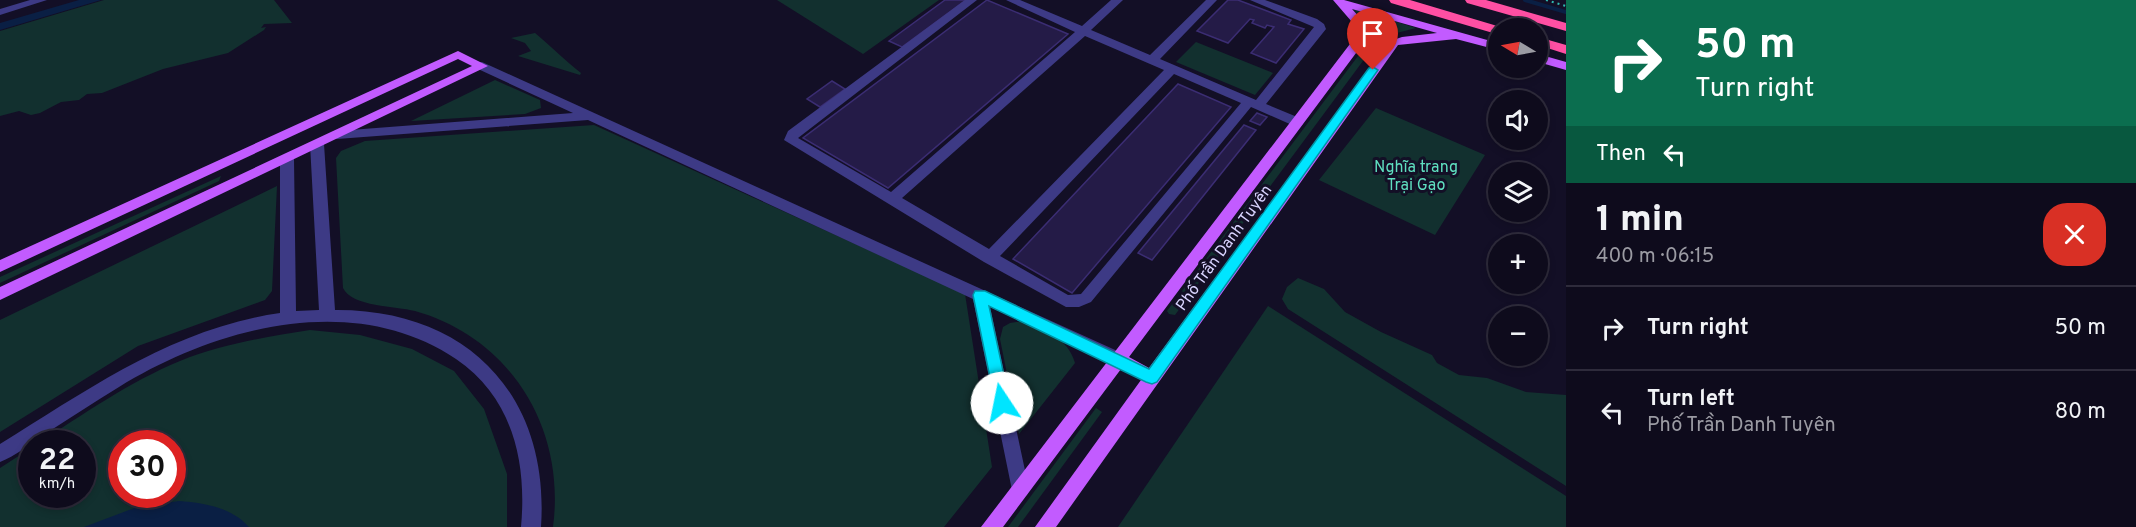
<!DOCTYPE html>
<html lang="en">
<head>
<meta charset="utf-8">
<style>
  :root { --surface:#0e0b1c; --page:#171425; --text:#f1f3f6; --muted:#9b9ba3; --line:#2e2b3b }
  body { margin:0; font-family:Overpass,sans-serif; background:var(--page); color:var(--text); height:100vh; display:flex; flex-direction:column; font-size:22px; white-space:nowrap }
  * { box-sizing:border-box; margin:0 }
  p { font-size:20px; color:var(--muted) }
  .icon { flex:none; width:33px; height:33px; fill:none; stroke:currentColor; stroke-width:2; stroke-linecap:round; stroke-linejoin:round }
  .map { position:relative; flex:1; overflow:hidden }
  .panel { display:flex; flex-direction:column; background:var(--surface); width:570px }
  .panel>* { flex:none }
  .guide { background:#0b6e4f; color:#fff; overflow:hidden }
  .needle { width:39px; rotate:280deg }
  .buttons { position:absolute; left:1488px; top:18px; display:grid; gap:12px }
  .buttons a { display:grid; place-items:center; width:60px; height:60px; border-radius:50%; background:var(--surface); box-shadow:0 3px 9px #0003,0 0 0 2px var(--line); font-size:30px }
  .speed { position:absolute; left:18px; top:430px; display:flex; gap:12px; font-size:30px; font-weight:700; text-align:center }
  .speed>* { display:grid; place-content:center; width:78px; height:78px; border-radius:50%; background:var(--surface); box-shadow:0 3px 9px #0003,0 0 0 2px var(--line); line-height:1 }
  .speed small { font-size:15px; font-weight:400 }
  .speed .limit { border:9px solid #d22; background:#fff; color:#111 }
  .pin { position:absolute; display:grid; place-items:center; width:51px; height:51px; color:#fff; margin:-62px -26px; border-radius:50% 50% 50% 0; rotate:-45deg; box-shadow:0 0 6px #0007 }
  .pin .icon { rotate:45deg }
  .me { position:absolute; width:66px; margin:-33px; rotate:349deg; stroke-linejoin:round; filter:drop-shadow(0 0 4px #0008) }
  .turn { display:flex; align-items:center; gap:21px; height:126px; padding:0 30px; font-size:27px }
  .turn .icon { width:78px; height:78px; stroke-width:2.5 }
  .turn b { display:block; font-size:42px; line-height:51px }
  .then { display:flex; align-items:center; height:57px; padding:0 30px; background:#0003; gap:12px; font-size:22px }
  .round { display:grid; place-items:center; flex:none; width:63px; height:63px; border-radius:24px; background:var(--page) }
  .head { display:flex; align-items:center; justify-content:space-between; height:102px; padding:0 30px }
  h1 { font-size:36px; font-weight:800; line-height:45px }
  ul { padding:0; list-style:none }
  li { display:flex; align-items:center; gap:18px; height:84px; padding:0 30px; border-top:2px solid var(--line) }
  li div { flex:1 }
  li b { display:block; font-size:22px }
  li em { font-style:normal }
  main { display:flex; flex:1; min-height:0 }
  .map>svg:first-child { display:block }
</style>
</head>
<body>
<main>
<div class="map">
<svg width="1566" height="527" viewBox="0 0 1566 527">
  <rect width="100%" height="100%" fill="#130f26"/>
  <g fill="#12302f" fill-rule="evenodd">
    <path d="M104,0H274L292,23L264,24L261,28L266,27L264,30L228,53L163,69L102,93L87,94L79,100L61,102L40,113L31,115L19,111L0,116V31Z"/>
    <path d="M777,0H939L863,54Z"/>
    <path d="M1352,8L1416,28L1385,36L1377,42L1175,315L1169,314L1167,311L1370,40C1373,26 1361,18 1352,8Z"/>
    <path d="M535,33C551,46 564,60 581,73L580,75L518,56L531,51L525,43L511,38Z"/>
    <path d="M1196,42L1273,73L1255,95L1176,62Z"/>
    <path d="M495,80L540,100L541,108L525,114L411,121Z"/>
    <path d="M1376,108L1485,155L1435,235L1319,180Z"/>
    <path d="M594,125L965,294L992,467L944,527H553C566,429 511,338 415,311C396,306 352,307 343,288L336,158L341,151L365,141Z"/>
    <path d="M221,176L219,181L0,283V277Z"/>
    <path d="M277,186L272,291L265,300L138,346L0,432V320Z"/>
    <path d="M1298,278L1324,289L1345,312L1381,332L1432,355L1437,363L1459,375L1487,378L1526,392L1566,395V486L1288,309L1282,299L1287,287Z"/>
    <path d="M1268,306L1566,496V527H1118Z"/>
    <path d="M1024,321C1046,331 1068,338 1075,363L1019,434L1000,339L1003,327L1010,323Z"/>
    <path d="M310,330L360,335L412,349L454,371L484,409L507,474V527H0V468L31,448L32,495H82V444H37C84,414 129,382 180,361C222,344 266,337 310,330ZM122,444H172V495H122Z"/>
    <path d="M1096,408L1102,412L1018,527H1008Z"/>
  </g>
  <g fill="#0a1f44">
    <path d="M79,0H101L0,30V23Z"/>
    <path d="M179,501C204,503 231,507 249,527H84L137,507Z"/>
  </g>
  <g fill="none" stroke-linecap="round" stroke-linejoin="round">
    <path stroke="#0a1f44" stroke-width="4" d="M1525,0L1566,12"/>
  </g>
  <g fill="#241b47" stroke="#3b2d73" stroke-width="1.5">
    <path d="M945,0H966L902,47L889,41Z"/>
    <path d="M987,0L1068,34L888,188L803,138Z"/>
    <path d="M1228,0H1238L1291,20L1288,24L1304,29L1276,63L1251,53L1274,27L1267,25L1265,28L1252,23L1254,20L1250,19L1228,43L1197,31Z"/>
    <path d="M832,81L845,89L820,107L807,99Z"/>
    <path d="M1178,84L1231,107L1072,293L1013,259Z"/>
    <path d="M1257,113L1267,117L1260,125L1250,121Z"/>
    <path d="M1244,125L1256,130L1152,260L1138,253Z"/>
  </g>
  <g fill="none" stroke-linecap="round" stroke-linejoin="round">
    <path stroke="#2fb8b0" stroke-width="2" stroke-dasharray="2 4" stroke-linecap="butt" d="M1546,0L1566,6"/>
    <g fill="#3d3a85" fill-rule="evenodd">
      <path d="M30,0H47L0,15V9Z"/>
      <path d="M965,0H977L798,138L891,192L1075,32L1006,0H1020L1082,26L1111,0H1123L1091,30L1150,55L1206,0H1217L1160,59L1256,100L1314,27L1250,0H1265L1317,19L1324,24L1326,29L1266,104L1302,119L1303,122L1302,125H1292L1251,107L1091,302L1079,307H1066L984,262L784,140L788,131ZM1085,36L1164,70L989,249L902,198ZM1174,74L1241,103L1081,294L1068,295L1000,256Z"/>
      <path d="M482,62L1124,354L1126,359L1124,364L1118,366L1112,364L990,307L1029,489L1027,495L1020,498L1013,495L973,299L588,120L337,139L330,135L337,131L573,113L478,69V63Z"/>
      <path d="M317,140L324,144L335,310C467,309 550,395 541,527H521C527,462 513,398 456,359C354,290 216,327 119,387C93,403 68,419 42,436C29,445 15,456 0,462V444C89,389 174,328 280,313V159L287,154L294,159L296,311L319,310L310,144Z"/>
    </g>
    <g fill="#c25bff" fill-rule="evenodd">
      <path d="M1333,0H1344L1498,43V50L1456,39L1398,45L1056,527H1035L1141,380L1121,369L1003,527H981L1353,40L1356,33L1352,22ZM1352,9L1437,33L1402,37L1390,41L1149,368L1129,357L1365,41L1368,33L1363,21Z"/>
      <path d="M458,51L488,66L0,300V287L472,66L458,59L0,272V260Z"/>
      <path d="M1538,54L1566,62V70L1538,62Z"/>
    </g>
    <g fill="#ff4fa3" fill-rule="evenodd">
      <path d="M1389,0H1410L1504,28H1498V34L1493,33L1391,3Z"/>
      <path d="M1465,0H1486L1566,23V31L1467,3Z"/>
      <path d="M1538,37L1566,45V54L1538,45Z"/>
    </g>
  </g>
  <path fill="#00e5ff" stroke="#0095a6" stroke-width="1.5" d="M1373,67L1378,70L1157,382L1152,384L1146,382L989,306L1010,403L1008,407L1002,409L996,407L973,295L975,291H985L1149,369L1369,68Z"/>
  <g text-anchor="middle" stroke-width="6" stroke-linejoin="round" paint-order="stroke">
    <g font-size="16" fill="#5fe0c0" stroke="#130f26">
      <text x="1416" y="172">Nghĩa trang<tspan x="1416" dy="18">Trại Gạo</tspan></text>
    </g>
    <g font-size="16" fill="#d9d4ff" stroke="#130f26">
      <text transform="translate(1223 247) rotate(-54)" y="6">Phố Trần Danh Tuyên</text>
    </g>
  </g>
</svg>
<div class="buttons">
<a><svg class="needle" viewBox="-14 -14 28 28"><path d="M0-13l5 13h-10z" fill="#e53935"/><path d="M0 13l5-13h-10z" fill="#9b9ba3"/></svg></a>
<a><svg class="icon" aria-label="sound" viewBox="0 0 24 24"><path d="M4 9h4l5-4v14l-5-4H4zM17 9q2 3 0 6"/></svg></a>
<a><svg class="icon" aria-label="layers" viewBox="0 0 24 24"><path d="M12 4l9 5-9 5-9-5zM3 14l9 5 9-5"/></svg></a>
<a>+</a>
<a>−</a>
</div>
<div class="speed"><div>22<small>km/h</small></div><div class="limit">30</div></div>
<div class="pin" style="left:1373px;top:70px;background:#d93025"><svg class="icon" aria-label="arrive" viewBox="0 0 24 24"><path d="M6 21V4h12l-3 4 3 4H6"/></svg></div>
<svg class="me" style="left:1002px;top:403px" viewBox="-20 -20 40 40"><circle r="19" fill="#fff"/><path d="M0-13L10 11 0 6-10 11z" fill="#00e5ff"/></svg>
</div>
<section class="panel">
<div class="guide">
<div class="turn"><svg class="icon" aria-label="right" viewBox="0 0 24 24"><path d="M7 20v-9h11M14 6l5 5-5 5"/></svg><div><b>50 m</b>Turn right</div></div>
<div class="then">Then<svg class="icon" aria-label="left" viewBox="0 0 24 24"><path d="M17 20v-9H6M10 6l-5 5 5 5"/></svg></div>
</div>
<div class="head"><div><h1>1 min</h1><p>400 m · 06:15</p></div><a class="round" style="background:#d93025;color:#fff"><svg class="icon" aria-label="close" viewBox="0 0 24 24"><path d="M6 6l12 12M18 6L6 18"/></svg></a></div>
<ul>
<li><svg class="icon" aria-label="right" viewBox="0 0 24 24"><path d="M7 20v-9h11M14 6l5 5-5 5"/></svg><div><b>Turn right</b></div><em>50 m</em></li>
<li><svg class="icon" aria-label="left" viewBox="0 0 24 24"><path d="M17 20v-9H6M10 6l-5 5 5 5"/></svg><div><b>Turn left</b><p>Phố Trần Danh Tuyên</p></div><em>80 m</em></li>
</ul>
</section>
</main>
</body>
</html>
